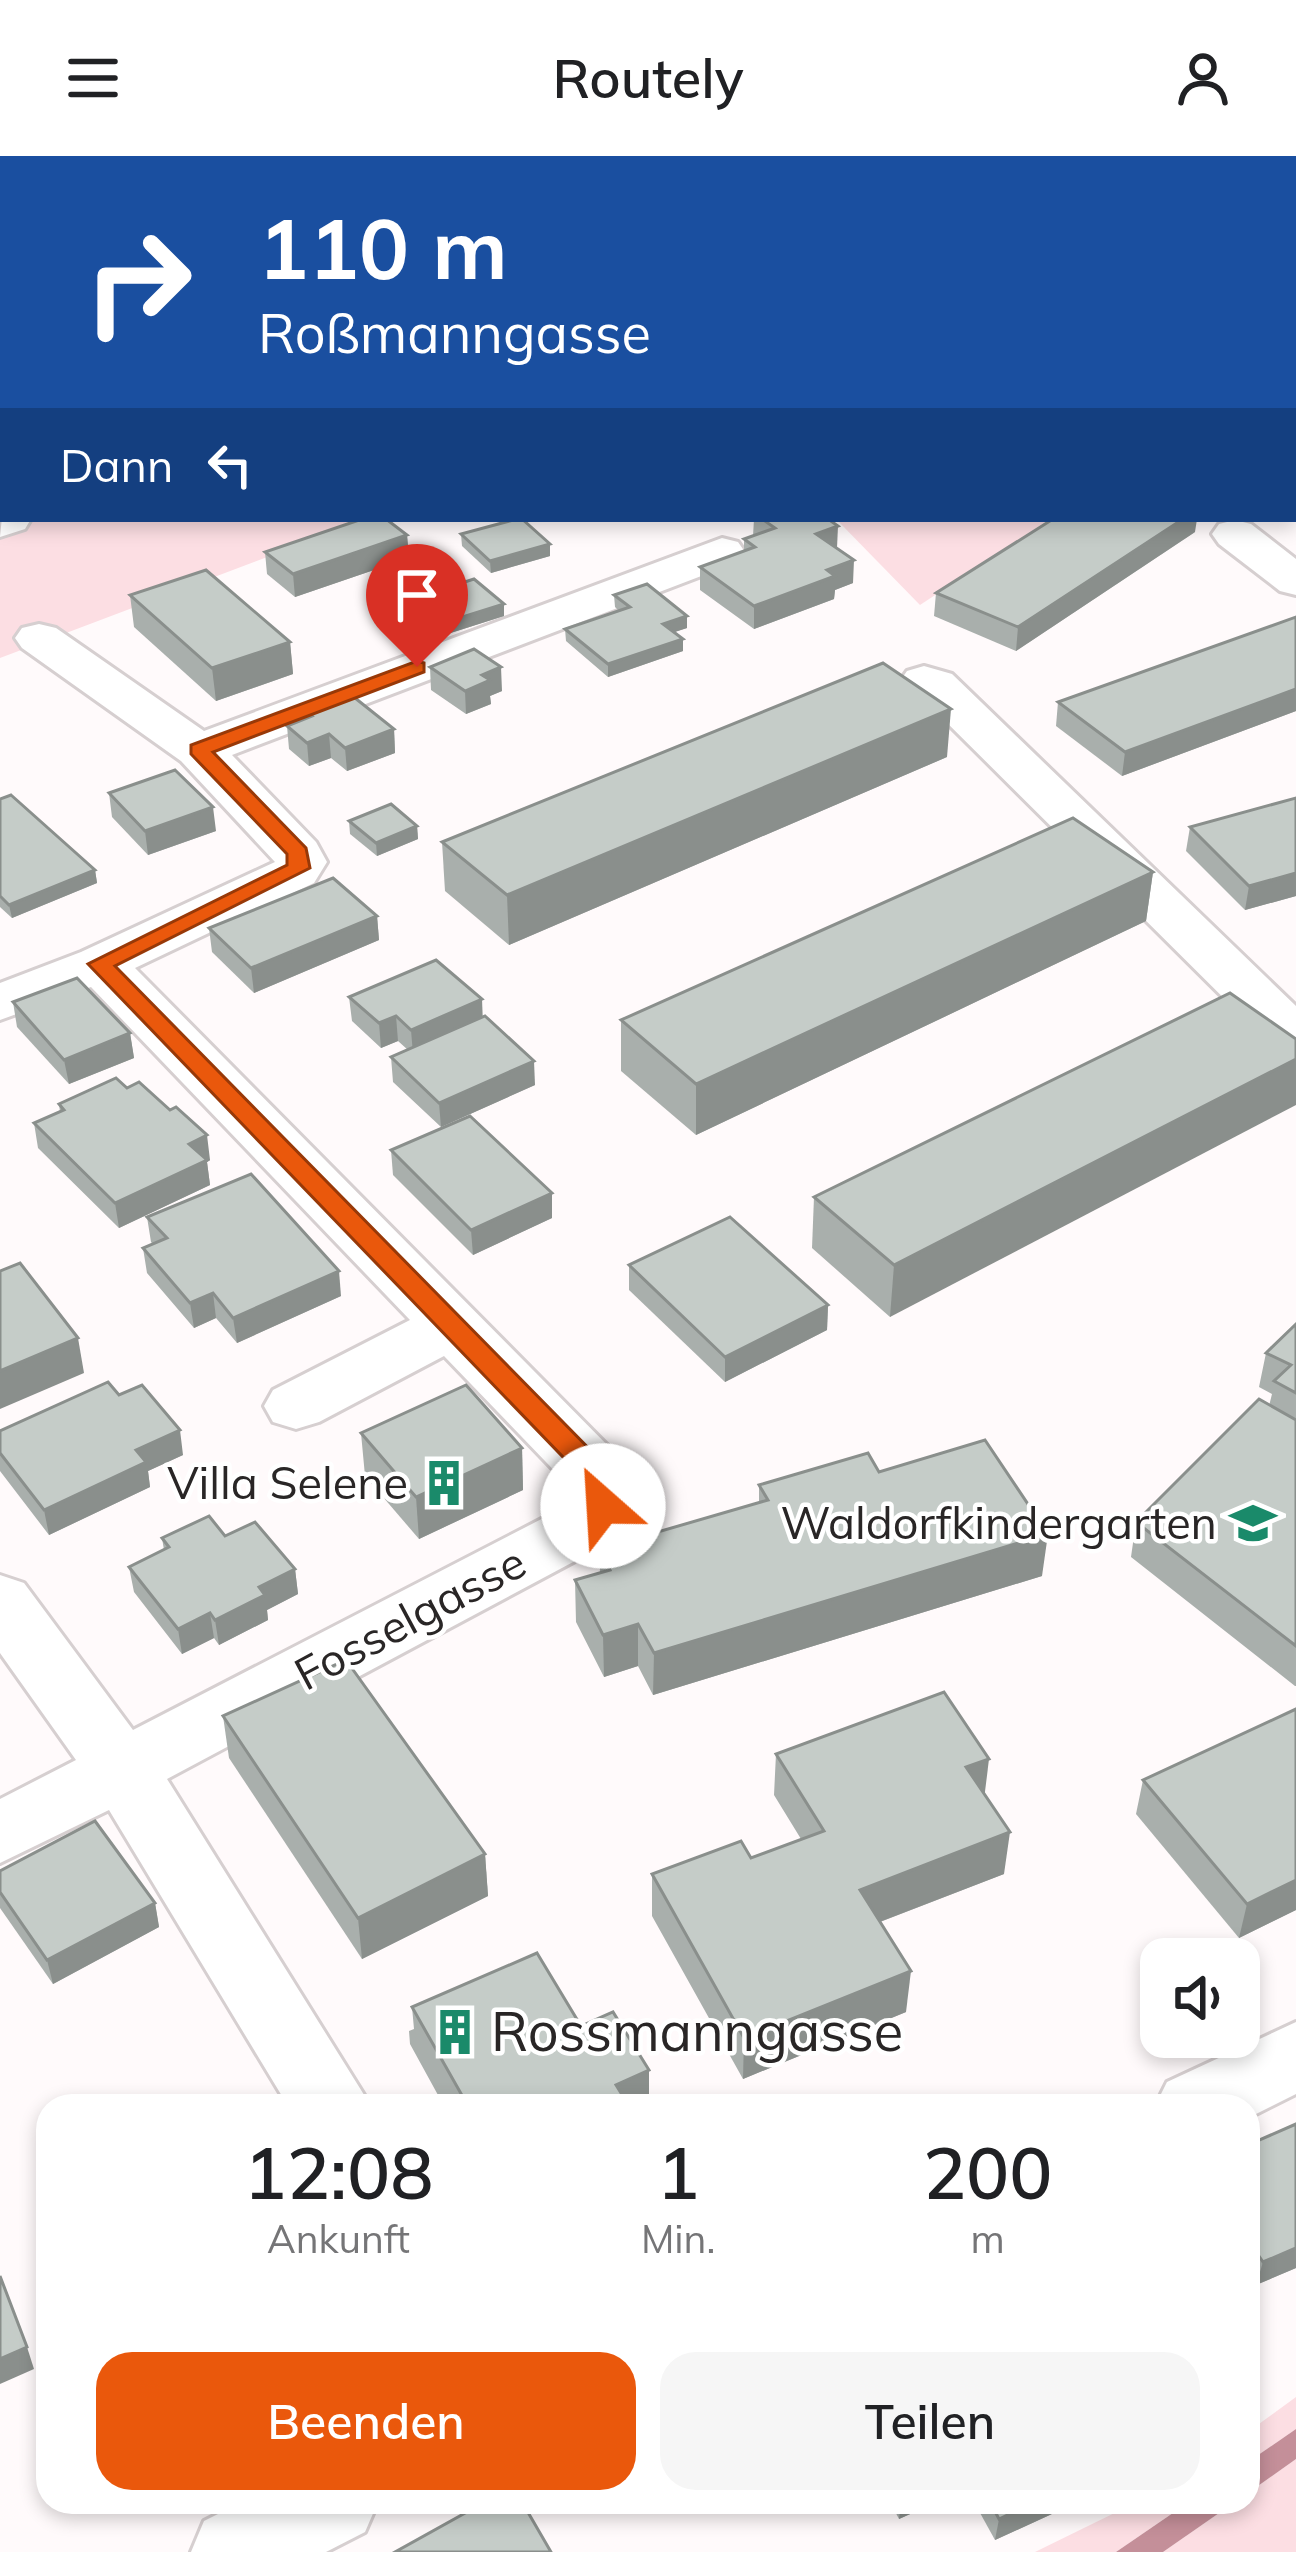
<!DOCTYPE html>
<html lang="de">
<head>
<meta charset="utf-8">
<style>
  :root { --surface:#fff; --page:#f6f6f6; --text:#202124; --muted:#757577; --accent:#ea580c }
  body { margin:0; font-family:Mulish,sans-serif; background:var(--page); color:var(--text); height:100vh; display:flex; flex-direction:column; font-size:45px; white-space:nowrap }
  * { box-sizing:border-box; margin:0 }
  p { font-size:39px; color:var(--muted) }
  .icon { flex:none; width:66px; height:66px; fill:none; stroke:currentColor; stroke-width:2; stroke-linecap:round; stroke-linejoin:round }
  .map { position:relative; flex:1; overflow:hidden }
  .sheet { position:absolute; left:36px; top:1938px; width:1224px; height:420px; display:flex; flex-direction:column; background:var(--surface); border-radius:36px; box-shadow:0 6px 18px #0003 }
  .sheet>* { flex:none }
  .hud { position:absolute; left:0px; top:0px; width:1296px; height:366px; box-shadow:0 6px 18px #0003; background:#1a4fa0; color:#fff; overflow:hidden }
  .fabs { position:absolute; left:1140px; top:1782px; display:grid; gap:24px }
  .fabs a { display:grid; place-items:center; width:120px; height:120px; border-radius:24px; background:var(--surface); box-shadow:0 6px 18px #0003; font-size:60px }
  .pin { position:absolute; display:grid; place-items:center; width:102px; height:102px; color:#fff; margin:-123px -51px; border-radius:50% 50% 50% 0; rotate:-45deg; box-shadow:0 0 12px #0007 }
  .pin .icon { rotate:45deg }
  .me { position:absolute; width:132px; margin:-66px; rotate:334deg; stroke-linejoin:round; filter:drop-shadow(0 0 9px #0008) }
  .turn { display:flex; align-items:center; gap:42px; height:252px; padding:0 60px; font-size:54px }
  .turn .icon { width:156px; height:156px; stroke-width:2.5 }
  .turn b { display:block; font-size:84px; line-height:102px }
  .then { display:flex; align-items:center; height:114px; padding:0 60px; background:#0003; gap:24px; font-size:45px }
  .eta { display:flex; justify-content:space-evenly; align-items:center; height:204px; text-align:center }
  .eta b { font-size:72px; font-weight:600; line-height:84px }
  .cta { display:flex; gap:24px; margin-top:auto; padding:24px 60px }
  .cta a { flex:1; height:138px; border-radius:36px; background:var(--accent); color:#fff; font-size:48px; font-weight:600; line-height:138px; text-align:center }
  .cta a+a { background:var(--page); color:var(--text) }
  header { display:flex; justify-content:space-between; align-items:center; height:156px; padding:0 60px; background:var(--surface); font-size:54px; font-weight:600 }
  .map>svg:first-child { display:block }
</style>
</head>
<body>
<header><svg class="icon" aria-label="menu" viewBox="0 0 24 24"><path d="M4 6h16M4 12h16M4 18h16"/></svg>Routely<svg class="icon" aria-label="person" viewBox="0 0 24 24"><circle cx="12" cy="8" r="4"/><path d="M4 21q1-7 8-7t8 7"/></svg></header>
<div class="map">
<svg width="1296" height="2396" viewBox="0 0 1296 2396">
  <rect width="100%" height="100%" fill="#fffafb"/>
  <g fill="#fcdee3">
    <path d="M0,0H694L3,3V363H368L0,502Z"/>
    <path d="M836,363H1050L920,449Z"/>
    <path d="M1296,2241V2273L1248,2306V2276Z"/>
    <path d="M1296,2303V2396H1163L1235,2346H1248V2337Z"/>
    <path d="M1137,2346H1189L1116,2396H1035Z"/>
  </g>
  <g fill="#c48f99">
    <path d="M1296,2273V2303L1248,2337V2306Z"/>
    <path d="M1189,2346H1235L1163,2396H1116Z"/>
  </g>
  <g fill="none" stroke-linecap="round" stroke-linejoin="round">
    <defs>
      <g id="minor">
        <path d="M807,0H863L805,3Z"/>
        <path d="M907,0H965L967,3H910Z"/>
        <rect x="1293" y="173" width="3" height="25"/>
        <path d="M3,351V363H31L25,373L0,381Z"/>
        <path d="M1235,364L1251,368L1296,403V439L1280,435L1219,388L1212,378L1219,368Z"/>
        <path d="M722,382L738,386L745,396L738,406L232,599L316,686L327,706L314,727L135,812L624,1306C643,1339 634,1366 605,1389L167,1623L371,1950H288L109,1654L0,1707V1643L76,1604L0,1497V1419L24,1427L133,1574L557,1355L570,1345V1331L444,1200L319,1266L296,1273L273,1266L264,1250L273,1234L410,1164L91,831L0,864V827L81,796L275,706L181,605L22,492L15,482L22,472L39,468L56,472L204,575Z"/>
        <path d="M924,510L952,518L1296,850V899L1276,894L918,538L907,535L900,525L907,515Z"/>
        <path d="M1296,1866V1938L1248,1962V1950H1155L1167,1926Z"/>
        <path d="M242,2346H378L365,2376L326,2396H191L204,2365Z"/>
      </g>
    </defs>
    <use href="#minor" stroke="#d6cfd0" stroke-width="6"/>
    <use href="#minor" fill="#fff" fill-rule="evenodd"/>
  </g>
  <g fill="#a9afac">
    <path d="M754,363H828L837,393L853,427L835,434L834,443L754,473L700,434V411L744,396V383L753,380Z"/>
    <path d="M1195,376L1016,495L934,460L936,437Z"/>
    <path d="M461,378L550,400L491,417L462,390Z"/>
    <path d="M407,379L409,402L295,441L267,418L265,396Z"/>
    <path d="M130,439L290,486L293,518L216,545L134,471Z"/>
    <path d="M614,439L687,472L674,476L683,495L608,521L566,485L565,473L619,455L615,451Z"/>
    <path d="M409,444L504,460L438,481L409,456Z"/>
    <path d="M1296,461V555L1122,620L1056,570L1058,546Z"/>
    <path d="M430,511L502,535L490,540L491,548L466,558L431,534Z"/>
    <path d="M306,555L394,573L395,597L347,615L331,602L309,610L289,593L287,570L306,562Z"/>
    <path d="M947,601L509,789L445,735L442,686Z"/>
    <path d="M109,637L216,675L148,699L112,661Z"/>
    <path d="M1296,642V740L1245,754L1186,695L1190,671Z"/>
    <path d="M0,643L95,714L97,727L12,762L0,751Z"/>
    <path d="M349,665L417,670L418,683L377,700L350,678Z"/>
    <path d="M1153,716L1146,765L696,979L621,915V864Z"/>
    <path d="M377,760L379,784L254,837L212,796L209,772Z"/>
    <path d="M1230,837L890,1161L812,1092L814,1041Z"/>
    <path d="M349,841L482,862L535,929L441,971L393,926L391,901L408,894L398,885L381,892L352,865Z"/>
    <path d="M13,846L130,877L134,902L69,928L17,871Z"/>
    <path d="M127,932L170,954L210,1004L207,1006L210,1029L119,1072L38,992L34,967L60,956L59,948Z"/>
    <path d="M391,994L552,1037V1062L473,1099L393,1019Z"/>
    <path d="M147,1061L341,1140L237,1187L216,1162L194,1172L147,1117L143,1092L153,1088L151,1086Z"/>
    <path d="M629,1109L828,1149L827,1174L725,1226L629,1134Z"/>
    <path d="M1296,1168V1530H1295L1131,1401L1136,1366L1269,1250L1272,1238L1259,1231L1266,1197Z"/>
    <path d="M119,1239L183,1299L148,1315L150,1331L49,1379L0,1315V1275Z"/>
    <path d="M361,1277L522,1292L523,1334L419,1383L365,1320Z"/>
    <path d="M879,1316L1042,1420L653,1539L638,1510L604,1521L576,1466L575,1424L600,1417L599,1393L759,1346V1329Z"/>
    <path d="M225,1380L295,1413L298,1438L267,1454L268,1464L219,1489L214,1482L182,1498L134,1436L129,1411L164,1394L162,1382Z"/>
    <path d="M1296,1553V1754L1239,1782L1136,1658L1143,1624Z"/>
    <path d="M223,1560L485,1698L488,1740L362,1803L229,1602Z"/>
    <path d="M776,1598L985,1639L1004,1718L880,1766L906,1856L743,1923L652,1760V1718L751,1702L801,1683L774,1639Z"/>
    <path d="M0,1715L155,1747L159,1771L53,1828L0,1752Z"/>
    <path d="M412,1851L581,1870L649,1950H444L410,1888L409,1875L414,1873Z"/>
    <path d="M1248,1989L1296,2112L1256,2129L1248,2116Z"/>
    <path d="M890,2346H937L899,2363Z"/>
    <path d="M974,2346H1078L995,2384Z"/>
  </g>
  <g fill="#8a8f8c">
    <path d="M1296,14V33L1293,35V16Z"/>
    <path d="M1183,363H1197L1195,376L1016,495L1018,471Z"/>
    <path d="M838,370L837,392L816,378Z"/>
    <path d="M407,379L409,402L295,441L293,418Z"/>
    <path d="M550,388V400L491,417L490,405Z"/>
    <path d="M854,404L853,427L835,434L834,443L754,473V450L827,414Z"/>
    <path d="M504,448V460L438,481L437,469Z"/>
    <path d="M687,460V472L663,480V468Z"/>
    <path d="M683,483V495L608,521V508Z"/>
    <path d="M290,486L293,518L216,545L212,512Z"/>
    <path d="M501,511L502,535L490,540L491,548L466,558L465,535L482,519Z"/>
    <path d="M1296,533V555L1122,620L1125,596Z"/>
    <path d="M951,553L947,601L509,789L507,739Z"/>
    <path d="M394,573L395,597L347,615L345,592Z"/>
    <path d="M329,578L331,602L309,610L307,587Z"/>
    <path d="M213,651L216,675L148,699L145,675Z"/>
    <path d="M417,670L418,683L377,700L376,687Z"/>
    <path d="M95,714L97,727L12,762L9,749Z"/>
    <path d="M1153,716L1146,765L696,979V928Z"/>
    <path d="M1296,717V740L1245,754L1249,730Z"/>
    <path d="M377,760L379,784L254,837L251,812Z"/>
    <path d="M482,843L483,868L413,898L411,874Z"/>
    <path d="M396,860L398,885L381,892L379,867Z"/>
    <path d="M130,877L134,902L69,928L64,904Z"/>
    <path d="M1296,903V949L890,1161L894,1109Z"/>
    <path d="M534,905L535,929L441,971L439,947Z"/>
    <path d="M207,979L210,1004L207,1006L210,1029L119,1072L115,1047L189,988Z"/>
    <path d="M552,1037V1062L473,1099L471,1074Z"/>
    <path d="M339,1115L341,1140L237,1187L233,1162Z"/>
    <path d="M213,1137L216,1162L194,1172L190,1147Z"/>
    <path d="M828,1149L827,1174L725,1226V1201Z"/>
    <path d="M78,1182L84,1217L0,1253V1215Z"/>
    <path d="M180,1274L183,1299L148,1315L150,1331L49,1379L44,1354L136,1294Z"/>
    <path d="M522,1292L523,1334L419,1383L416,1341Z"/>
    <path d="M1048,1378L1042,1420L653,1539L654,1497Z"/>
    <path d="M295,1413L298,1438L267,1454L268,1464L219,1489L215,1464L259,1431Z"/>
    <path d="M210,1457L214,1482L182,1498L178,1473Z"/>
    <path d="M638,1468V1510L604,1521L603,1479Z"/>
    <path d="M989,1603L984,1644L966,1611Z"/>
    <path d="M1010,1676L1004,1718L856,1775L860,1734Z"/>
    <path d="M485,1698L488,1740L362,1803L358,1762Z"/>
    <path d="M1296,1724V1754L1239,1782L1247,1748Z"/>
    <path d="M155,1747L159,1771L53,1828L47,1804Z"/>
    <path d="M911,1815L906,1856L743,1923L744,1882Z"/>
    <path d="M649,1914V1950H616V1929Z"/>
    <path d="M1296,2092V2112L1256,2129L1263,2106Z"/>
    <path d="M27,2191L34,2213L0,2228V2203Z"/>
    <path d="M901,2346H937L899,2363Z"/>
    <path d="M1035,2346H1078L995,2384L999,2363Z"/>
  </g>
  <g fill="#c5ccc8" stroke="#8a8f8c" stroke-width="3">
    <path d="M1238,0H1265L1275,3H1233Z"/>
    <path d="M1296,56V86L1293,85V59Z"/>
    <path d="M362,363H386L407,379L293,418L265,396Z"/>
    <path d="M517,363H522L550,388L490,405L461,378Z"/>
    <path d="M762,363H828L838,370L816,378L854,404L827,414L835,420L754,450L700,411L755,391L744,383L775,372Z"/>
    <path d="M1053,363H1183L1018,471L936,437Z"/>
    <path d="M206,414L290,486L212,512L130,439Z"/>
    <path d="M474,423L504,448L437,469L409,444Z"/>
    <path d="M647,428L687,460L663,468L683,483L608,508L565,473L630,451L614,439Z"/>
    <path d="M1296,461V533L1125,596L1058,546Z"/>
    <path d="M474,493L501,511L482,519L490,524L465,535L430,511Z"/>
    <path d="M883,507L951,553L507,739L442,686Z"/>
    <path d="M350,538L394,573L345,592L329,578L307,587L287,570L312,560L306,555Z"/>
    <path d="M175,614L213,651L145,675L109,637Z"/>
    <path d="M11,639L95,714L9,749L0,740V643Z"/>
    <path d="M1296,642V717L1249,730L1190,671Z"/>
    <path d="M391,648L417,670L376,687L349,665Z"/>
    <path d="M1073,662L1153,716L696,928L621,864Z"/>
    <path d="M333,722L377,760L251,812L209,772Z"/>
    <path d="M436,804L482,843L411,874L396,860L379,867L349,841Z"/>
    <path d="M77,822L130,877L64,904L13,846Z"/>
    <path d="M1230,837L1296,883V903L894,1109L814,1041Z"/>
    <path d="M485,860L534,905L439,947L391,901Z"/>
    <path d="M116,922L127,932L139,926L170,954L176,951L207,979L189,988L207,1004L115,1047L34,967L64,954L59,948Z"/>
    <path d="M470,960L552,1037L471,1074L391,994Z"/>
    <path d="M251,1018L339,1115L233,1162L213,1137L190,1147L143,1092L167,1082L147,1061Z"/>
    <path d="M730,1061L828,1149L725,1201L629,1109Z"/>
    <path d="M20,1107L78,1182L0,1215V1115Z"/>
    <path d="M1296,1168V1237L1274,1225L1291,1209L1266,1197Z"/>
    <path d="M108,1226L119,1239L142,1229L180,1274L136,1294L146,1306L44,1354L0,1297V1275Z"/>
    <path d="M466,1229L522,1292L416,1341L361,1277Z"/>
    <path d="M1259,1243L1296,1264V1490L1136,1366Z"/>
    <path d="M985,1284L1048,1378L654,1497L638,1468L603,1479L575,1424L610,1414L599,1393L768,1344L759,1329L868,1297L879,1316Z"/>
    <path d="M209,1360L225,1380L255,1366L295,1413L259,1431L265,1439L215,1464L210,1457L178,1473L129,1411L169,1391L162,1382Z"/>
    <path d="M346,1504L485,1698L358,1762L223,1560Z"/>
    <path d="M944,1536L989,1603L966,1611L1010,1676L860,1734L911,1815L744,1882L652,1718L741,1685L751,1702L824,1675L776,1598Z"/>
    <path d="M1296,1553V1724L1247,1748L1143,1624Z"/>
    <path d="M95,1665L155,1747L47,1804L0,1736V1715Z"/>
    <path d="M537,1797L581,1870L613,1856L649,1914L616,1929L629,1950H468L412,1851Z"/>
    <path d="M1296,1968V2092L1263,2106L1248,2084V1989Z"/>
    <path d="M0,2120L27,2191L0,2203Z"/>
    <path d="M485,2346H522L551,2396H395Z"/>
    <path d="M990,2346H1035L999,2363Z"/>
  </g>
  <path fill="#ea580c" stroke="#983908" stroke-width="3" d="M417,505L424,507V516L213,596L306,692L310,712L115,810L611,1315L617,1350L603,1360L588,1350L587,1326L88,808L287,709V698L191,598V589Z"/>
  <defs>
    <symbol id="building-bare" viewBox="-9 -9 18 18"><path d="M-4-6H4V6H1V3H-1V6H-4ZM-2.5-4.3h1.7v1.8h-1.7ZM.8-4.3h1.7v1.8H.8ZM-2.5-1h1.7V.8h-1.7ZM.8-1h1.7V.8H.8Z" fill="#1a8a6a" stroke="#fff" stroke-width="2.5" paint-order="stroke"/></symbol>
    <symbol id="school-bare" viewBox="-9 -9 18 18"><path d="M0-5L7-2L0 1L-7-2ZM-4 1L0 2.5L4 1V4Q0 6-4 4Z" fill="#1a8a6a" stroke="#fff" stroke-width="2.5" paint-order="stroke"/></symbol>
  </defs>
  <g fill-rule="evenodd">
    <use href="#building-bare" x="411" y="1294" width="66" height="66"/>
    <use href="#school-bare" x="1220" y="1334" width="66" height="66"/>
    <use href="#building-bare" x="422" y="1843" width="66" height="66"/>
  </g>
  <g text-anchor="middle" stroke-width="9" stroke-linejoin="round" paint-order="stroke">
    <g font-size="45" fill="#292626" stroke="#fff" text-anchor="end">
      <text x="408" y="1343">Villa Selene</text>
      <text x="1217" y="1383">Waldorfkindergarten</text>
    </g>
    <g font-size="45" fill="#292626" stroke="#fff">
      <text transform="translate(410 1462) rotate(-28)" y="16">Fosselgasse</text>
    </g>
    <g font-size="54" fill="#292626" stroke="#fff" text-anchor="start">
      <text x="491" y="1895">Rossmanngasse</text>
    </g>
  </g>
</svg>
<div class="fabs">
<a><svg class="icon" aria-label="sound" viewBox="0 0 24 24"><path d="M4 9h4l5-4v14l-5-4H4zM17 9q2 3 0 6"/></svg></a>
</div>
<div class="pin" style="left:417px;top:511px;background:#d93025"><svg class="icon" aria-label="arrive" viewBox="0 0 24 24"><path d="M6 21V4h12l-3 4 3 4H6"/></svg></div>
<svg class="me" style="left:603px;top:1350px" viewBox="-20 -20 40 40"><circle r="19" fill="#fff"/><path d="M0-13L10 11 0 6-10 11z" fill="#ea580c"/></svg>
<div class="hud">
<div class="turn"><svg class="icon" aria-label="right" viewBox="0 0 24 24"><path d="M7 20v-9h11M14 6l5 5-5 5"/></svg><div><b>110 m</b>Roßmanngasse</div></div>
<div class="then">Dann<svg class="icon" aria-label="left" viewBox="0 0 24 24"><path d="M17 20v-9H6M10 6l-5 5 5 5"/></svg></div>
</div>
<section class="sheet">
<div class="eta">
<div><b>12:08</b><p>Ankunft</p></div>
<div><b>1</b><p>Min.</p></div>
<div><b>200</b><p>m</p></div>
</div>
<div class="cta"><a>Beenden</a><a>Teilen</a></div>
</section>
</div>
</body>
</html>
